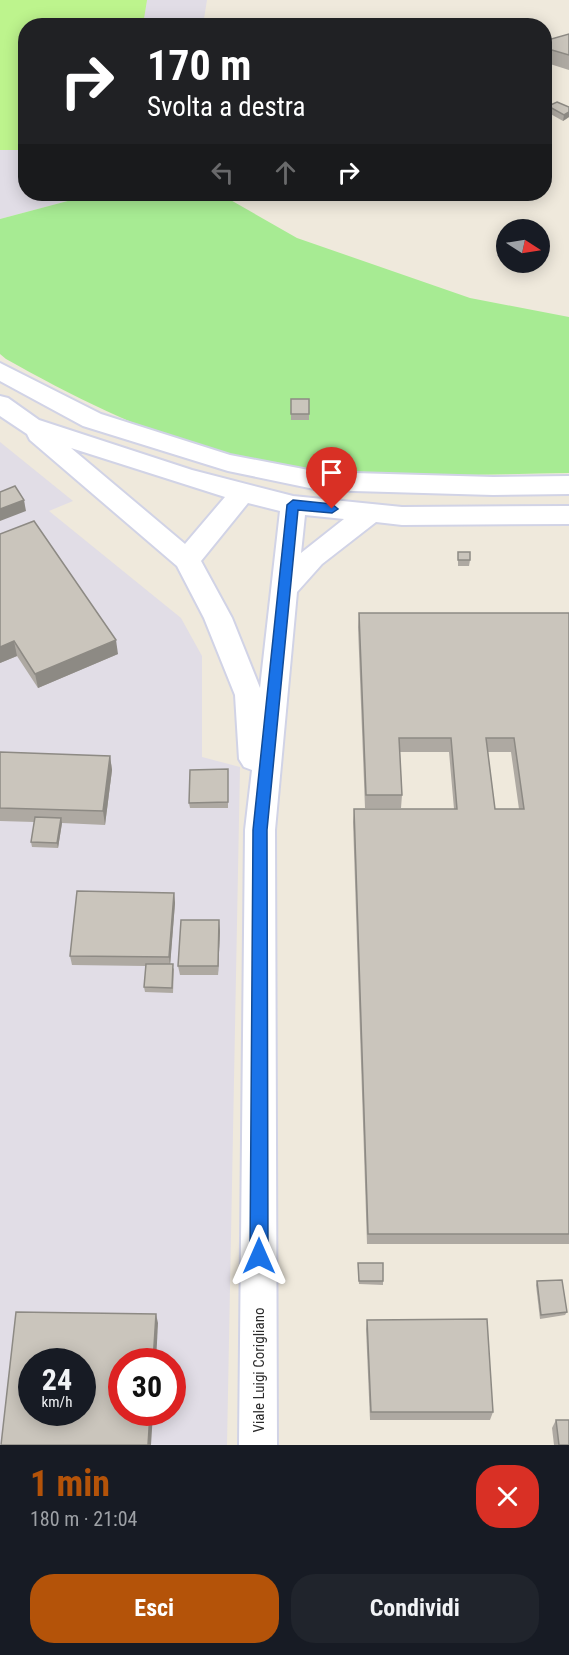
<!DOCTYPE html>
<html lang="it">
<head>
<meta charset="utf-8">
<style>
  :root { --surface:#171b24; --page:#20242c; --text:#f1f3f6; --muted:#9ea1a6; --accent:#b45309 }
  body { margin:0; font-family:"Roboto Condensed",sans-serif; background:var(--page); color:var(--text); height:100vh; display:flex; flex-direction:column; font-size:22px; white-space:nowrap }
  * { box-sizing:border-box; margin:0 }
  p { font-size:20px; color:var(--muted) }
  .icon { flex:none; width:33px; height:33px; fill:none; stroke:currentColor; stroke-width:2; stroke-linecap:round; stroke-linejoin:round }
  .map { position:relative; height:1445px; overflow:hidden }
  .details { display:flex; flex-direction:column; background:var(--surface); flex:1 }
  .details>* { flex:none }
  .guide { position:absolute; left:18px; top:18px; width:534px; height:183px; border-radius:24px; box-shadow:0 3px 15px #0003; background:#202124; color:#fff; overflow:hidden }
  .needle { width:39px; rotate:102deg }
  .fabs { position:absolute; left:496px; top:219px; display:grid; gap:12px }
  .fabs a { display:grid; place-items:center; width:54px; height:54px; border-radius:50%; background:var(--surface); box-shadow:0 3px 15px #0003; font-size:30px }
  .speed { position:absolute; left:18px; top:1348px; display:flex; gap:12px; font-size:30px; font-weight:700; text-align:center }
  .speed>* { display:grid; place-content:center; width:78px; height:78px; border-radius:50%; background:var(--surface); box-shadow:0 3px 15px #0003; line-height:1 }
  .speed small { font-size:15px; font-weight:400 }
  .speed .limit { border:9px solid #d22; background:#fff; color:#111 }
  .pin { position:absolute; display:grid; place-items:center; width:51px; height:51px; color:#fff; margin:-62px -26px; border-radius:50% 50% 50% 0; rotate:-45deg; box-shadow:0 0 6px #0007 }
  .pin .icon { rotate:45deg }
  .me { position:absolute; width:66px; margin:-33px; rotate:0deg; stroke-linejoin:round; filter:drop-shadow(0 0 4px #0008) }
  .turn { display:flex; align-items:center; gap:21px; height:126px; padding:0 30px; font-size:27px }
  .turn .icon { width:78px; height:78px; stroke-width:2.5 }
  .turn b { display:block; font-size:42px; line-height:51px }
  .lanes { display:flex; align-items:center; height:57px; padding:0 30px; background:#0003; justify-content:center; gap:30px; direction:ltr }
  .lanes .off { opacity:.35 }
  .round { display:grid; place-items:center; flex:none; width:63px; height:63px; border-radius:24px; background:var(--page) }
  .overview { display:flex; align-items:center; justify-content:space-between; height:102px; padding:0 30px }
  h1 { font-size:36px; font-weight:700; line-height:45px; color:var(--accent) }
  .cta { display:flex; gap:12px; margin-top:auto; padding:12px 30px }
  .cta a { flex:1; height:69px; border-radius:24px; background:var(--accent); color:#fff; font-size:24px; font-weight:700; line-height:69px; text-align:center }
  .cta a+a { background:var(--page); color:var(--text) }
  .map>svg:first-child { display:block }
</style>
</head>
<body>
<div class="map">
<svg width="569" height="1445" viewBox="0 0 569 1445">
  <rect width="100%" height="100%" fill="#efe9dc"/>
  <g fill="#e1dde6" fill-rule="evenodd">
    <path d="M0,0H207L203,25L26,26V194H94L0,219Z"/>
    <path d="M0,442L73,501L49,511L181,618L202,656V757L240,767L227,1445H0ZM32,1362H82V1413H32ZM122,1362H172V1413H122Z"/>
  </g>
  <path fill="#a7eb93" d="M94,194H220L297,238L470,298L569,317V473C450,475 328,481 213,451C143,432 68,394 6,359L0,354V219Z"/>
  <path fill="#bdf48d" d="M0,0H147L143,25L26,26L25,150H0Z"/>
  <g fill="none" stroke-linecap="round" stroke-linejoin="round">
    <defs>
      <g id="minor">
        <path d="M0,363L101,414L230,455L319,472L493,477L569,476V494L493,495L319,490L228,471L83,426L0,381Z"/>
        <path d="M0,396L8,398L39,420L192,470L293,496L402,507L569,506V524L402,525L376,522L322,564L297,592L275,830L277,1445H239L245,830L252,770L244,767L239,759L235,695L204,618L177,566L30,440L27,434L0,416ZM71,448L225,497L185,544ZM248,503L280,511L260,688L232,618L201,561ZM305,515L344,519L301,553Z"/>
      </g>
    </defs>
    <use href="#minor" stroke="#d1d3e6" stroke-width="4"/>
    <use href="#minor" fill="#fff" fill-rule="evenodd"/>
  </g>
  <g fill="#aea9a2" fill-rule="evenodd">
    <path d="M569,34V70L550,64L544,66V41Z"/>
    <path d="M548,106L569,107V117L563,121L547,112Z"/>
    <rect x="291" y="399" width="18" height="21"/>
    <path d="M0,534L118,654L38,688L17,656L0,663Z"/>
    <path d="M458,552L470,560L469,566H458Z"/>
    <path d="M359,613H569V1244H367L353,822L354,809H454L449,752H400L402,795L401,808H365L358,627ZM488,752H511L519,809H495Z"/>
    <path d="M0,752L110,756L112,770L105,825L62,823L58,848L32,847L31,842L34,822L0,821Z"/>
    <path d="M228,769V808H190L189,803Z"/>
    <path d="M174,893L175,903L170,964L174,969L173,993L145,992L144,987L146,966L72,965L70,956Z"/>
    <path d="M220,930L218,975H180L178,966Z"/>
    <path d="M358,1263L383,1281V1285L359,1284Z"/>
    <path d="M537,1281L567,1312L565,1315L540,1319L536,1285Z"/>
    <path d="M367,1320L493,1412L490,1420H370L366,1329Z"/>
    <path d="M556,1420L569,1445H554L552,1428Z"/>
  </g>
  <g fill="#8d8a84">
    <path d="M552,50L550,64L544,66V52Z"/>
    <path d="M569,112V117L563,121L564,115Z"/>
    <path d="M24,500L26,511L0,521V509Z"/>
    <path d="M116,640L118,654L38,688L35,674Z"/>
    <path d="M14,641L17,656L0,663V647Z"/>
    <path d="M110,756L112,770L105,825L103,811Z"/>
    <path d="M61,818L62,823L58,848L57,843Z"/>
    <path d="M174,893L175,903L170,967L169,957Z"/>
    <path d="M219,920L220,930L218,975V966Z"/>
    <path d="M156,1314L158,1323L156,1362H153Z"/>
    <path d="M150,1413H153L151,1445H148Z"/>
  </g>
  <g fill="#cac5bc" stroke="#8d8a84" stroke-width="1.5" fill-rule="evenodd">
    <path d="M569,34V55L552,50L544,52V41Z"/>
    <path d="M557,102L569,107V112L564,115L548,106Z"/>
    <rect x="291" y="399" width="18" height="15"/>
    <path d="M15,486L24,500L0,509V492Z"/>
    <path d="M34,521L116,640L35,674L14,641L0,647V534Z"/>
    <rect x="458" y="552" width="12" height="8"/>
    <path d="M359,613H569V1234H368L354,809H457L451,738H399L402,795H366ZM486,738H514L524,809H495Z"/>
    <path d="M0,752L110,756L103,811L0,808Z"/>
    <path d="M228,769V802L189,803L190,770Z"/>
    <path d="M35,817L61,818L57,843L31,842Z"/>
    <path d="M77,891L174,893L169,957L70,956Z"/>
    <path d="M181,920H219L218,966H178Z"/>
    <path d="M146,964H173L172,988L144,987Z"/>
    <path d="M358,1263H383V1281H359Z"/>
    <path d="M562,1280L567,1312L541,1315L537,1281Z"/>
    <path d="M16,1312L156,1314L153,1362H122V1413H150L148,1445H1ZM32,1362H82V1413H32Z"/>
    <path d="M487,1319L493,1412H371L367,1320Z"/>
    <path d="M556,1420H569V1445H559Z"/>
  </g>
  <path fill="#1a73e8" stroke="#114b97" stroke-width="1.5" d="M293,500L332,504L338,509L332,513L298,510L267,830L268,1256L265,1262L259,1264L253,1262L250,1256L253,830L287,505Z"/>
  <g text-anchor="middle" stroke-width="5" stroke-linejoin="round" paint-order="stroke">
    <g font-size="15" fill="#2b2b2b" stroke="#fff">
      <text transform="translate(259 1370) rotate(-90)" y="5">Viale Luigi Corigliano</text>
    </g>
  </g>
</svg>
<div class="fabs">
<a><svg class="needle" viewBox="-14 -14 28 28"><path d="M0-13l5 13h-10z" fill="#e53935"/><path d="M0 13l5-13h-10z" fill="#9ea1a6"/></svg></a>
</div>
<div class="speed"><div>24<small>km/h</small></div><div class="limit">30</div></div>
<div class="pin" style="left:332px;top:509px;background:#d93025"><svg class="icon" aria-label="arrive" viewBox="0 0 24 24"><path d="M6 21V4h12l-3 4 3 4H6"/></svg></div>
<svg class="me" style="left:259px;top:1256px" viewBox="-20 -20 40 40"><path d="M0-17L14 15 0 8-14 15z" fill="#1a73e8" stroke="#fff" stroke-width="4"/></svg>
<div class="guide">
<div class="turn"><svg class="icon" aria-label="right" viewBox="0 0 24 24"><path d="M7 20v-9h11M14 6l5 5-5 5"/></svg><div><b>170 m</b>Svolta a destra</div></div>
<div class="lanes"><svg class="icon off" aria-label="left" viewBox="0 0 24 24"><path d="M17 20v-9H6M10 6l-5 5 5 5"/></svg><svg class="icon off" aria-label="ahead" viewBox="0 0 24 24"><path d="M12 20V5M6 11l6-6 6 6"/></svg><svg class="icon" aria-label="right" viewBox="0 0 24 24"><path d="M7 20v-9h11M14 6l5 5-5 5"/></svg></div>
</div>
</div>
<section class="details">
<div class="overview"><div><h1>1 min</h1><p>180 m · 21:04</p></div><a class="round" style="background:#d93025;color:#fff"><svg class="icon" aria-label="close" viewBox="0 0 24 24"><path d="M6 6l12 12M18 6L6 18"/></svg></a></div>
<div class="cta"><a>Esci</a><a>Condividi</a></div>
</section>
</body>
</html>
